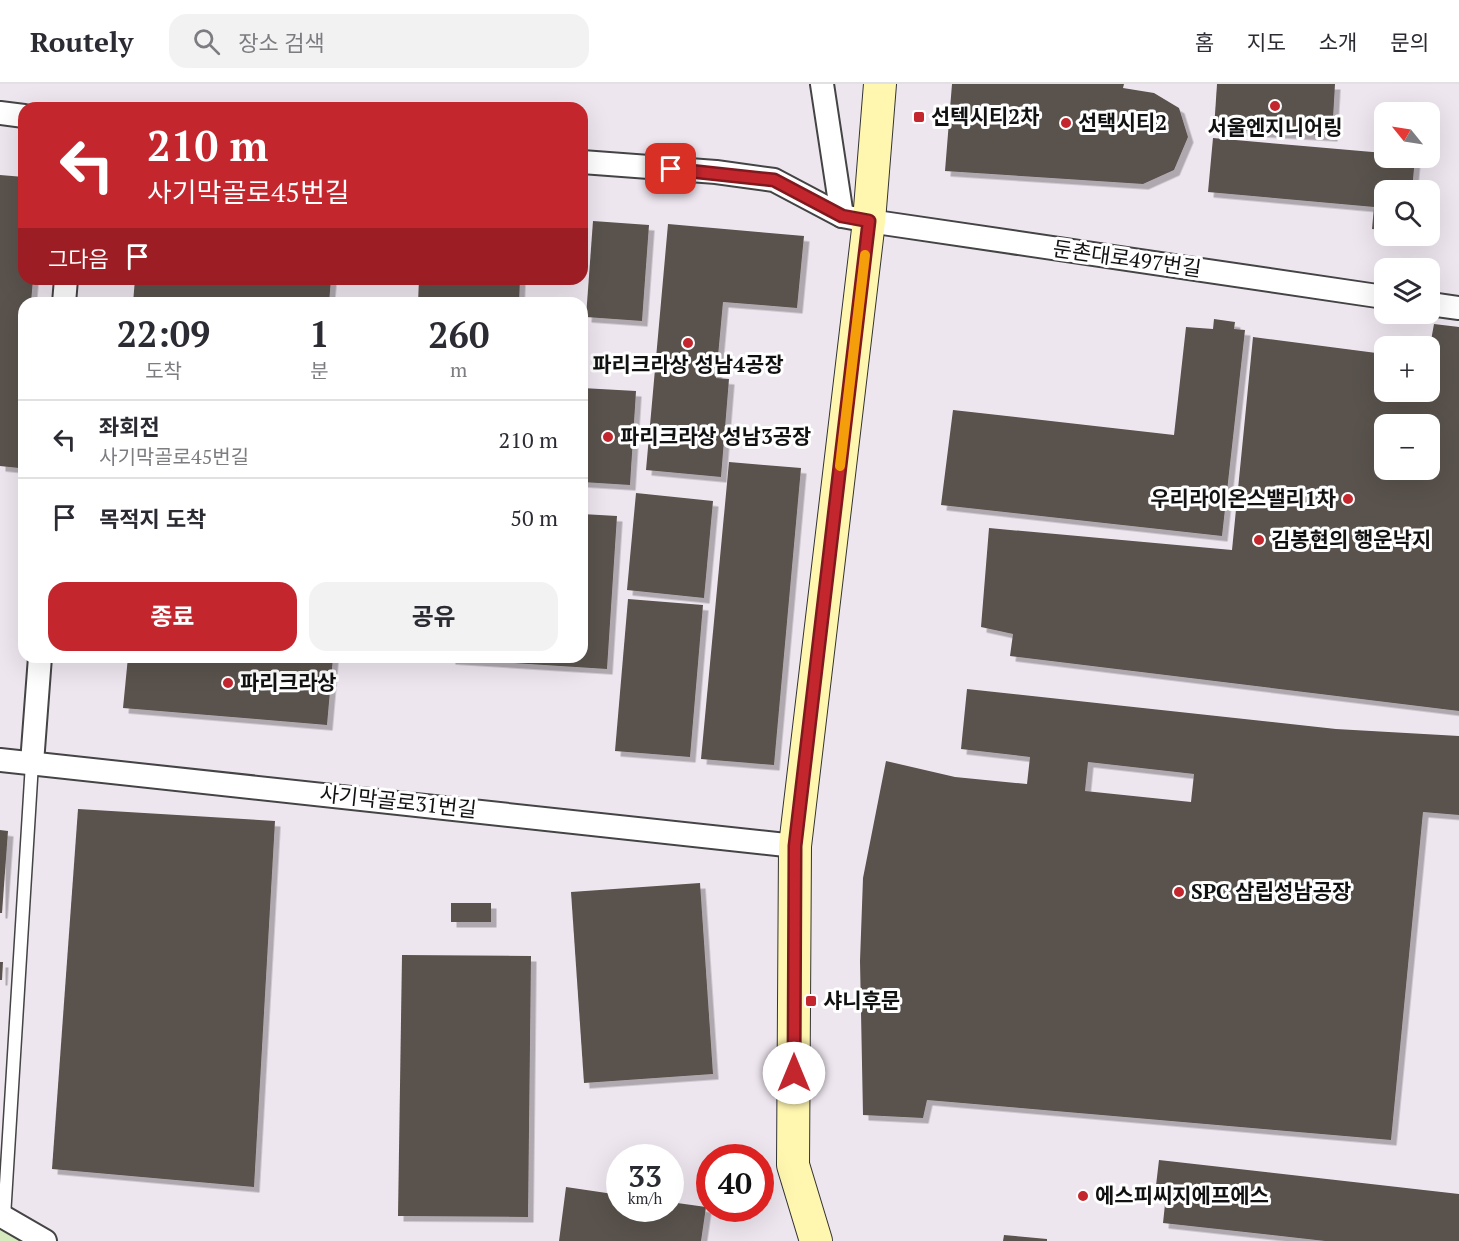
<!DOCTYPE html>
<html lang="ko">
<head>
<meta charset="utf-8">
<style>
  :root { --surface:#fff; --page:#f2f2f3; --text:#2b2b33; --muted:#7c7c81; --line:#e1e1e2; --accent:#c4262e }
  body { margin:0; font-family:"PT Serif","Noto Sans KR",serif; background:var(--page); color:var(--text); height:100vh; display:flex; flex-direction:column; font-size:22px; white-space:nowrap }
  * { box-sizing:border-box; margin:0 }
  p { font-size:20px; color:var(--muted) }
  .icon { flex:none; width:33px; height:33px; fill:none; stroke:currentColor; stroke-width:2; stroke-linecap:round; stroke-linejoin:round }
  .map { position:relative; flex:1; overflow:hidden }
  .side { position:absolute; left:18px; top:213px; width:570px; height:366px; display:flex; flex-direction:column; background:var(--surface); border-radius:18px; box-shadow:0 6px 24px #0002 }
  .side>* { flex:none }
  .top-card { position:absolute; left:18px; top:18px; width:570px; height:183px; border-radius:18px; box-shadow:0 6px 24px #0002; background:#c4262e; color:#fff; overflow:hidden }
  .needle { width:39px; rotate:300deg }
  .controls { position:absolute; left:1374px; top:18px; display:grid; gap:12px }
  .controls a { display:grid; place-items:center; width:66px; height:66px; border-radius:12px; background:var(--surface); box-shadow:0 6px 24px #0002; font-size:30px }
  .speed { position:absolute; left:606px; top:1060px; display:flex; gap:12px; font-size:30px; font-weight:700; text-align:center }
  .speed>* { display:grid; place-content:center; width:78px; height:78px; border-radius:50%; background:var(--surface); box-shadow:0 6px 24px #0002; line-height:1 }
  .speed small { font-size:15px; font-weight:400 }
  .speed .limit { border:9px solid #d22; background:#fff; color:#111 }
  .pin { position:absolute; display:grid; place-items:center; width:51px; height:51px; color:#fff; margin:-26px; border-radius:12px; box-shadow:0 3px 9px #0006 }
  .me { position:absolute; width:66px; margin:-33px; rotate:0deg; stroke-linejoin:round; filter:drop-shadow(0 0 4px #0008) }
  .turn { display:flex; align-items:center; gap:21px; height:126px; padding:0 30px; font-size:27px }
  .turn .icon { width:78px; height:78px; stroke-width:2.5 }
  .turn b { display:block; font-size:42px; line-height:51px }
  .then { display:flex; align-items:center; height:57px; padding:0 30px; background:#0003; gap:12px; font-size:22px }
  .eta { display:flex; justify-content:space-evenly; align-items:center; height:102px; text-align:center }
  .eta b { font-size:36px; font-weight:700; line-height:42px }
  .action { display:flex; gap:12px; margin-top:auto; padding:12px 30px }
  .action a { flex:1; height:69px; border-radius:18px; background:var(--accent); color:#fff; font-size:24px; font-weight:700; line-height:69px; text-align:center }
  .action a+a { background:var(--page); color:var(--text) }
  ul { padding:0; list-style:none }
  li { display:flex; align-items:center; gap:18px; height:78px; padding:0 30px; border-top:2px solid var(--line) }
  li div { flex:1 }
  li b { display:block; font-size:22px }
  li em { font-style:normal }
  header { display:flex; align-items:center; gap:36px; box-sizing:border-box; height:84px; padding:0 30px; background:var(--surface); border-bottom:2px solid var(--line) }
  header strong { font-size:28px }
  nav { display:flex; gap:33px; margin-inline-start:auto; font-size:21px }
  .search { width:420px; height:54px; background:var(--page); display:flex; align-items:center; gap:15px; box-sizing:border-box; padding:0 21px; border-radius:18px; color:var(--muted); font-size:22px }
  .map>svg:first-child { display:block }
</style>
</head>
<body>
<header>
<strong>Routely</strong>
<div class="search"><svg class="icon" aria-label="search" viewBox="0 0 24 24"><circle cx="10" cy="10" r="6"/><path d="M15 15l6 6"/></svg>장소 검색</div>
<nav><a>홈</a><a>지도</a><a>소개</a><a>문의</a></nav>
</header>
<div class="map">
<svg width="1459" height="1157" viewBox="0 0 1459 1157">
  <defs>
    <filter id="shadow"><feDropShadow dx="5.5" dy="5.5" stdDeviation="0" flood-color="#0004"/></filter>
  </defs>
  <rect width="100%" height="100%" fill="#fffdf5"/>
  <path fill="#eee6ef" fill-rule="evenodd" d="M0,0H1459V1157H45L0,1131ZM24,24H582V195H24ZM1384,28H1430V74H1384ZM1384,106H1430V152H1384ZM1384,184H1430V230H1384ZM24,219H582V573H24ZM1384,262H1430V308H1384ZM1384,340H1430V386H1384ZM620,1074H670V1125H620ZM710,1074H760V1125H710Z"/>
  <path fill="#d5ebbd" d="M0,1142L25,1157H0Z"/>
  <g fill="#5a524d" fill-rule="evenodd" filter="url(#shadow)">
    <path d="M952,0H1124L1123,4L1154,9L1179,24L1188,53L1174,86L1143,100L945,87Z"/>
    <path d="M1217,0H1335L1332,52L1214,45Z"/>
    <path d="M1213,54L1384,69V74H1415L1412,106H1384V146L1372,145L1374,123L1208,108Z"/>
    <path d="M0,91L24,93V195H33L31,219H24V318L19,384L0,382Z"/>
    <path d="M593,137L649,141L642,237L586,233Z"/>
    <path d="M668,140L804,152L797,224L723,218L716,294L729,295L721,393L646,386Z"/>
    <path d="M135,195H331L329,219H133Z"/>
    <path d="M419,195H520L519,219H418Z"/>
    <path d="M1214,235L1235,238L1234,245L1245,246L1222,452L941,421L953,326L1174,351L1186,243L1213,245Z"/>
    <path d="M1434,240L1459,243V627L1010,572L1013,550L981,543L989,444L1232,466L1253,253L1384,270V308H1430V262ZM1384,340H1430V386H1384Z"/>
    <path d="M582,304L636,307L630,401L582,398Z"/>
    <path d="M729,378L801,384L774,681L701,675Z"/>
    <path d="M636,409L713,417L704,514L627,506Z"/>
    <path d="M582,430L617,432L607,585L450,575V573H582Z"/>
    <path d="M628,515L703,521L690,673L615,667Z"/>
    <path d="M128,573H333L327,641L123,624Z"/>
    <path d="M967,605L1336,645L1459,652V731L1423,728L1391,1056L927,1016L923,1034L863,1031L860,877L863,794L886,677L955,693L1027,700L1030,673L961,665ZM1088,678L1194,690L1191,718L1085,707Z"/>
    <path d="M78,725L275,737L254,1103L52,1085Z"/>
    <path d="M0,746L8,747L2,829H0Z"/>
    <path d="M700,799L713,990L584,999L571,808Z"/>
    <rect x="451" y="819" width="40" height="19"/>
    <path d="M402,871L531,872L528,1133L398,1132Z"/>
    <path d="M0,878H3L2,896H0Z"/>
    <path d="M1159,1076L1459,1110V1157H1325L1163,1139L1166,1111L1155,1110Z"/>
    <path d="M566,1103L620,1111V1125H670V1118L706,1123L701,1157H559Z"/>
    <path d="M1004,1151L1047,1155V1157H1003Z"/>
  </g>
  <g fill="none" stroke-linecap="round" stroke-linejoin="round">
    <defs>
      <path id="lane" d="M4,1133L32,679"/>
      <g id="street">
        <path d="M822,0L842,132"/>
        <path d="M0,29L24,32"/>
        <path d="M582,78L716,88L774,96L842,132L869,137L1384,213"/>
        <path d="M64,219L66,195"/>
        <path d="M1430,220L1459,224"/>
        <path d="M0,676L795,762"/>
        <path d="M32,679L40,573"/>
        <path d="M0,1131L45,1157"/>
      </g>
      <path id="secondary" d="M816,1157L793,1081L795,762L869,137L880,0"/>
    </defs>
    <use href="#lane" stroke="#444" stroke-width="15"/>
    <use href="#street" stroke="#444" stroke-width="26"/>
    <use href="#secondary" stroke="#333" stroke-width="34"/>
    <use href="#lane" stroke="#fff" stroke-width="12"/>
    <use href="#street" stroke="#fff" stroke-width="22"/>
    <use href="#secondary" stroke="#fff6b0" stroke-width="32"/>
  </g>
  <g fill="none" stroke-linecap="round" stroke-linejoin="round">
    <defs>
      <path id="route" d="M671,85L774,96L842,132L869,137L795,762L794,989"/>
    </defs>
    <use href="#route" stroke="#7f191e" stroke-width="15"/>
    <use href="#route" stroke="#c4262e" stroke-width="10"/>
    <path stroke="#f59e0b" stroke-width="10" d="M840,382L865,171"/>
  </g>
  <g fill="#c4262e" stroke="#fff" stroke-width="2">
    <circle cx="1275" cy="22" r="6"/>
    <rect x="913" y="27" width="12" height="12" rx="3"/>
    <circle cx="1066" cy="39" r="6"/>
    <circle cx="688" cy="259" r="6"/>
    <circle cx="608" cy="353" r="6"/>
    <circle cx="1348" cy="415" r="6"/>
    <circle cx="1259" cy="456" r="6"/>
    <circle cx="228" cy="599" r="6"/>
    <circle cx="1179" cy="808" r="6"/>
    <rect x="805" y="911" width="12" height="12" rx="3"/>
    <circle cx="1083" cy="1112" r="6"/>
  </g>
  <g text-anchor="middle" stroke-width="6" stroke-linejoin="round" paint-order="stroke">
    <g font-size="21" font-weight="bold" fill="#111" stroke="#fff" text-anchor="start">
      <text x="931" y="40">선텍시티2차</text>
      <text x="1078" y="46">선택시티2</text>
      <text x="1275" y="51" text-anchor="middle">서울엔지니어링</text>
      <text x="688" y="288" text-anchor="middle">파리크라상 성남4공장</text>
      <text x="620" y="360">파리크라상 성남3공장</text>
      <text x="1336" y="422" text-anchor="end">우리라이온스밸리1차</text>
      <text x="1271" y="463">김봉현의 행운낙지</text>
      <text x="240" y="606">파리크라상</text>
      <text x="1191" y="815">SPC 삼립성남공장</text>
      <text x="823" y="924">샤니후문</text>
      <text x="1095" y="1119">에스피씨지에프에스</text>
    </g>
    <g font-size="21" fill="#111" stroke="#fff">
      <text transform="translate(1127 175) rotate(8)" y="7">둔촌대로497번길</text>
      <text transform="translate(398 718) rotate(6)" y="7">사기막골로31번길</text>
    </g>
  </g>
</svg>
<div class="controls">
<a><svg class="needle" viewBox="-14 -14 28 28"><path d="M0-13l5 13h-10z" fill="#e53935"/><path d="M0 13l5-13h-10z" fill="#7c7c81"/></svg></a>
<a><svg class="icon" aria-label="search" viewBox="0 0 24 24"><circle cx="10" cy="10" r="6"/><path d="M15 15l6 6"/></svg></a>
<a><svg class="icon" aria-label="layers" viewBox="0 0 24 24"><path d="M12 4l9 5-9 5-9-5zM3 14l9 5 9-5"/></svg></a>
<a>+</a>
<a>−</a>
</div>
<div class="speed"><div>33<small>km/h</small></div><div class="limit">40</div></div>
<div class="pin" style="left:671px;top:85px;background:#d93025"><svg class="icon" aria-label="arrive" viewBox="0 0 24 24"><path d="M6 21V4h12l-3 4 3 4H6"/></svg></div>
<svg class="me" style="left:794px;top:989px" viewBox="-20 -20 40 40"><circle r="19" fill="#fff"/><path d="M0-13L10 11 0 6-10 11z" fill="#c4262e"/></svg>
<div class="top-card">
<div class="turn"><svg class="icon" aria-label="left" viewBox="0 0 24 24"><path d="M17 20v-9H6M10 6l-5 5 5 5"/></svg><div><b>210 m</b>사기막골로45번길</div></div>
<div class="then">그다음<svg class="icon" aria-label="arrive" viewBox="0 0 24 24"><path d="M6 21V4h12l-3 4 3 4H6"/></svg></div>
</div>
<section class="side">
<div class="eta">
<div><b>22:09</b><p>도착</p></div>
<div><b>1</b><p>분</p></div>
<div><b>260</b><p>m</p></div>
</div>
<ul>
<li><svg class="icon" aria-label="left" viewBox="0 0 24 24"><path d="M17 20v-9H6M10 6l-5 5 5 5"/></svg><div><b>좌회전</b><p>사기막골로45번길</p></div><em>210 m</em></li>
<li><svg class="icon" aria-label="arrive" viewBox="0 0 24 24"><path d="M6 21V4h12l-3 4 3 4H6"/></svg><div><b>목적지 도착</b></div><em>50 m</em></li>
</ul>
<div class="action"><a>종료</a><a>공유</a></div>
</section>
</div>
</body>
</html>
